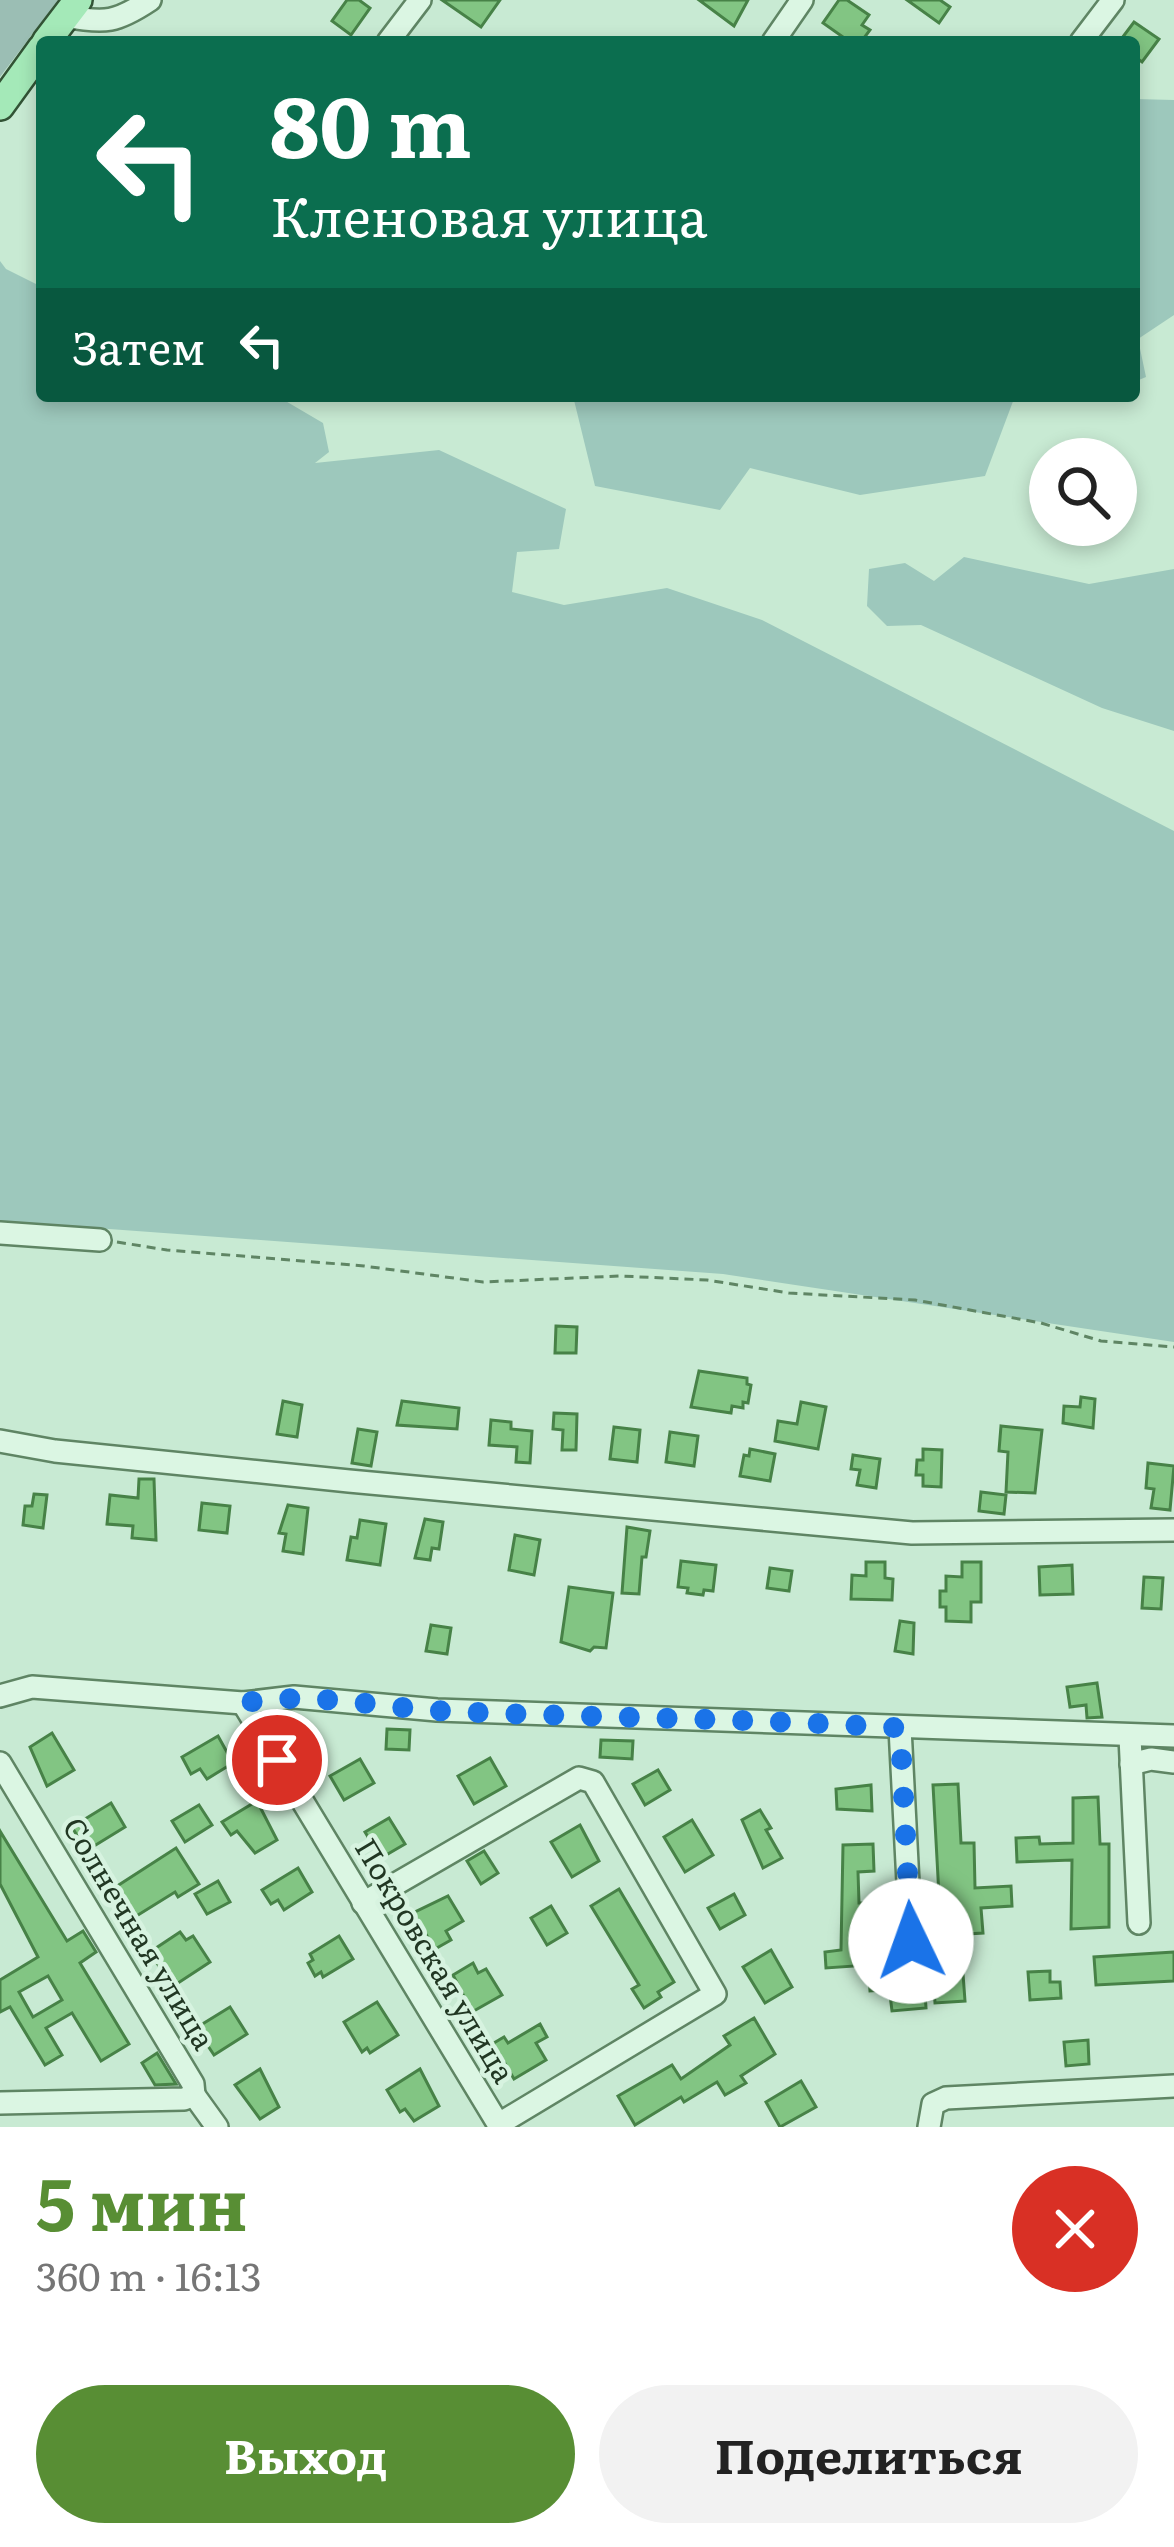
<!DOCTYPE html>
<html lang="ru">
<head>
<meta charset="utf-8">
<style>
  :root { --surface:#fff; --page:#f2f2f2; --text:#222; --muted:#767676; --accent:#588e34 }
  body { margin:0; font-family:Literata,serif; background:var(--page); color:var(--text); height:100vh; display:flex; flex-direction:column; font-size:45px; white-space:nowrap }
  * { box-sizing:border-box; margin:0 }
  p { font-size:39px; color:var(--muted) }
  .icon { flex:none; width:66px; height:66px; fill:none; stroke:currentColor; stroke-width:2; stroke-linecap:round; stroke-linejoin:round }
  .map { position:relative; height:2127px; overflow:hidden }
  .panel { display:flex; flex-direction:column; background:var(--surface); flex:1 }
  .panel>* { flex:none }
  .guide { position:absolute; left:36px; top:36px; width:1104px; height:366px; border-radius:12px; box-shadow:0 6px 18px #0003; background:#0b6e4f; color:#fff; overflow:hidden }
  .tools { position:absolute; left:1029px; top:438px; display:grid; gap:24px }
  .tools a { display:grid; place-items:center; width:108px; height:108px; border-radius:50%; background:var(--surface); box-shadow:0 6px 18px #0003; font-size:60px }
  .pin { position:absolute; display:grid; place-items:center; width:102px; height:102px; color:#fff; margin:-51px; border:6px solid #fff; border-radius:50%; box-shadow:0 3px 12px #0007 }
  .me { position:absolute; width:132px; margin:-66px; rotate:357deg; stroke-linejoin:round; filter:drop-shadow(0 0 9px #0008) }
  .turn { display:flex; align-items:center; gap:42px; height:252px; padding:0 36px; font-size:54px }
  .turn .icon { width:156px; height:156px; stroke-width:2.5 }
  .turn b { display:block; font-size:84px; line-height:102px }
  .then { display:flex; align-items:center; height:114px; padding:0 36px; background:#0003; gap:24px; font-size:45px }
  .round { display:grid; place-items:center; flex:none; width:126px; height:126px; border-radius:63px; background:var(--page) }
  .overview { display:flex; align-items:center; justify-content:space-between; height:204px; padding:0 36px }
  h1 { font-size:72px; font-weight:700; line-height:90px; color:var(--accent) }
  .primary-button { display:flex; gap:24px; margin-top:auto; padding:24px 36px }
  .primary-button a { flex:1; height:138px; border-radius:72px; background:var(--accent); color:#fff; font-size:48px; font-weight:700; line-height:138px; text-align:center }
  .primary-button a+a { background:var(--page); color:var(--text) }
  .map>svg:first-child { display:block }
</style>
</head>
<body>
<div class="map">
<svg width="1174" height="2127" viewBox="0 0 1174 2127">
  <rect width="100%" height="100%" fill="#c8ead3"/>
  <g fill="#9dc8bc">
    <path d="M1134,99L1174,100V315L1138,339L1146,377L1134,382Z"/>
    <path d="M0,261L6,269L42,287V396H277L323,423L329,452L315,463L439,450L566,509L559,549L517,552L512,592L564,605L667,588L762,620L1174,831V1342L723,1274L0,1221Z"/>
    <path d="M573,396H1015L985,476L860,495L750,468L720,510L595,486Z"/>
    <path d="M964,557L1089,584L1174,569V731L1102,708L921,625L887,626L867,606L869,569L905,563L934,581Z"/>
  </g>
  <path fill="#9bbeb4" d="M0,0H58L0,77Z"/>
  <g fill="#82c583" stroke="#478247" stroke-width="3" fill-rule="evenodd">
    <path d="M347,0H359L370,8L351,35L332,21Z"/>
    <path d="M442,0H500L481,27Z"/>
    <path d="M699,0H748L734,26Z"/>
    <path d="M839,0H847L869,15L862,25L870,30L861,42H850L823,23Z"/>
    <path d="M907,0H940L950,7L939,23Z"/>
    <path d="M1134,22L1159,39L1142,62L1134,56V42H1119Z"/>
    <path d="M556,1326L577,1327L576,1353H555Z"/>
    <path d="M699,1371L747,1378V1384L751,1385L748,1403L743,1402V1408L732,1406L731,1413L691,1407Z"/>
    <path d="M1081,1397L1095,1399L1093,1428L1063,1423L1064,1406L1080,1407Z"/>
    <path d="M283,1401L302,1405L297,1437L277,1434Z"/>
    <path d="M402,1401L459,1408L457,1429L397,1425Z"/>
    <path d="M801,1402L826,1407L818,1449L775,1441L778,1421L797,1424Z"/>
    <path d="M554,1413L577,1414L576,1450H562L563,1430L553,1429Z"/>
    <path d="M491,1420L511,1422V1429L532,1431L530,1463L516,1462L517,1447L489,1445Z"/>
    <path d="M1001,1426L1042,1430L1035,1493L1006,1492L1008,1452L999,1451Z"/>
    <path d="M614,1427L640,1430L637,1462L610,1459Z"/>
    <path d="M358,1429L377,1432L371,1466L352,1463Z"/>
    <path d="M670,1432L698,1436L694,1466L666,1462Z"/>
    <path d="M750,1449L775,1454L770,1481L740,1476L744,1455L749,1456Z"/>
    <path d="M923,1449L942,1450L941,1487L923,1486V1475H916L917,1460H923Z"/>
    <path d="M853,1455L880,1459L876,1488L857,1485L860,1470L851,1469Z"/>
    <path d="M1148,1463L1174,1466L1170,1510L1151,1508L1154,1489L1146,1488Z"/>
    <path d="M139,1479H154L156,1540L132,1538L133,1526L107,1524L110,1495L138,1498Z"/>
    <path d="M981,1492L1006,1495L1004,1514L979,1511Z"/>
    <path d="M34,1494L47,1495L43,1528L23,1525L25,1506H32Z"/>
    <path d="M202,1503L230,1506L227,1533L199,1530Z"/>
    <path d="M288,1505L308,1508L303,1554L283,1551L286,1534L279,1533Z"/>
    <path d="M425,1519L443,1522L439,1549L432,1548L430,1560L415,1558Z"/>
    <path d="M360,1520L386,1524L380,1565L347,1560L351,1537L357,1538Z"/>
    <path d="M627,1527L650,1531L646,1557H642L639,1594L622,1593Z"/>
    <path d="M515,1535L540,1540L534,1575L509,1570Z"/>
    <path d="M681,1561L716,1565L713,1591L704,1590L703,1595L687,1593L688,1588L678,1587Z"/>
    <path d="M866,1562H885V1578L893,1579L892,1600L851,1599L852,1575L866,1576Z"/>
    <path d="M962,1562H981V1602H971V1622L946,1621V1607H940V1591H946V1576L962,1577Z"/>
    <path d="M1072,1565L1073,1594L1040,1595L1039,1567Z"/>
    <path d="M770,1568L792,1571L789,1591L767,1588Z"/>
    <path d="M1144,1577L1163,1578L1161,1609L1142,1608Z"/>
    <path d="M569,1587L613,1593L606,1648L594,1647L590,1651L561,1642Z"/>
    <path d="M900,1621L914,1623L913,1654L895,1651Z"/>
    <path d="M431,1625L451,1628L447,1654L426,1651Z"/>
    <path d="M1097,1683L1102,1717L1087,1718L1086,1705L1070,1707L1067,1687Z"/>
    <path d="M387,1729L410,1730L409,1750L386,1749Z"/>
    <path d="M52,1733L74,1770L47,1786L30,1747Z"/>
    <path d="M218,1736L233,1763L207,1779L200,1769L191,1774L182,1757Z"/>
    <path d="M601,1740L633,1741L632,1759L600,1757Z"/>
    <path d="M490,1758L506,1786L474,1804L458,1776Z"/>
    <path d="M360,1759L374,1783L344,1800L330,1776Z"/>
    <path d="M658,1770L670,1790L645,1805L633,1784Z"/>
    <path d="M958,1784L961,1843H974L975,1888L1011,1886L1012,1906L981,1908L983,1933L951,1935L950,1918L931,1919L930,1896H939L933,1785Z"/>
    <path d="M871,1785L872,1811L837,1809L836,1789Z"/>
    <path d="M1098,1797L1100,1844H1109V1927L1071,1929L1072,1860L1017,1862L1016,1838L1039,1837L1040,1844L1073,1843V1798Z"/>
    <path d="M257,1801L277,1840L255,1853L237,1831L231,1835L222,1822Z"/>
    <path d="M111,1803L125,1827L86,1851L72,1827Z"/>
    <path d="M199,1805L212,1825L185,1842L172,1821Z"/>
    <path d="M760,1810L771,1828L766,1830L782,1858L763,1868L742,1820Z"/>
    <path d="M389,1818L405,1844L381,1858L365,1832Z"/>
    <path d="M692,1820L713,1855L685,1872L664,1837Z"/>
    <path d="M580,1825L599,1861L572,1877L551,1842Z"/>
    <path d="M0,1831L67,1941L83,1931L96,1952L80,1963L129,2044L101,2061L72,2013L46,2028L62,2055L45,2065L10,2007L0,2012V1980L38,1957L0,1884ZM48,1976L62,2000L33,2017L19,1992Z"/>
    <path d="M873,1844L874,1871L858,1872L859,1903H874L875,1957L896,1956L898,1989L870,1991L868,1965L826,1968L825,1952L841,1950L843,1845Z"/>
    <path d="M176,1848L199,1884L178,1897L175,1892L130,1920L111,1890Z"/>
    <path d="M484,1851L498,1873L481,1884L467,1861Z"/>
    <path d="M298,1868L312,1892L284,1910L278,1900L271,1904L262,1890Z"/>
    <path d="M218,1881L230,1902L207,1914L195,1894Z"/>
    <path d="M619,1889L674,1982L658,1992L661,1997L644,2008L632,1989L639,1985L591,1906Z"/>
    <path d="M734,1894L745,1915L720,1929L708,1908Z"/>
    <path d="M448,1896L463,1921L446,1931L451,1940L435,1949L413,1913Z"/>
    <path d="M551,1906L567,1933L547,1945L531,1918Z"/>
    <path d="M180,1932L186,1940L193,1936L210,1962L172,1987L150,1952Z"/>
    <path d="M339,1936L353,1959L323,1977L321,1972L315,1976L308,1963L313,1960L310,1954Z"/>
    <path d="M771,1950L792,1987L765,2003L743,1967Z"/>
    <path d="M1174,1952V1981L1096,1985L1094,1957Z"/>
    <path d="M962,1960L965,2001L935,2003L933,1972H937L936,1962Z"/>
    <path d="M473,1963L478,1973L486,1969L502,1995L472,2012L453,1975Z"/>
    <path d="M1050,1971V1982H1060L1061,1998L1030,2000L1028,1972Z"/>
    <path d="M925,1993L926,2008L892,2011L890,1995Z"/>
    <path d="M377,2002L398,2035L370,2053L367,2048L362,2052L344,2022Z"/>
    <path d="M230,2007L247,2034L214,2055L196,2028Z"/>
    <path d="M754,2018L775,2054L741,2076L746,2083L725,2095L717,2082L684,2102L681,2097L635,2125L618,2096L672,2065L681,2079L730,2045L724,2036Z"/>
    <path d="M540,2024L547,2037L536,2043L546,2060L514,2079L503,2060L496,2064L487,2047L504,2037L508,2043Z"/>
    <path d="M1088,2040L1089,2064L1066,2066L1064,2042Z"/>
    <path d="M157,2053L176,2084L155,2085L142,2063Z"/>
    <path d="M260,2069L279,2107L260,2119L235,2085Z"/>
    <path d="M420,2069L439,2106L414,2121L405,2109L400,2112L387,2090Z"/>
    <path d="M801,2081L816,2107L780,2127L766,2102Z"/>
  </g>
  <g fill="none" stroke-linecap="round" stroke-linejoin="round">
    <defs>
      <g id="minor">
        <path d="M66,16C105,24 117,22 150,0"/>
        <path d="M388,42L420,0"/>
        <path d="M773,42L802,0"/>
        <path d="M1081,42L1113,0"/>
        <path d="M0,1233L100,1240"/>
        <path d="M0,1441L55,1451L349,1481L912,1533L1174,1530"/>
        <path d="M0,1696L32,1687L243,1703L294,1697L437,1710L1174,1736"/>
        <path d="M243,1703L500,2127"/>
        <path d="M900,1728L911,1941"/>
        <path d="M1130,1737L1139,1923"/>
        <path d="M0,1763L193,2084L194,2095L184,2099L0,2103"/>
        <path d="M1131,1764L1151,1759L1174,1762"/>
        <path d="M363,1903L579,1778L593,1782L715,1994L499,2124"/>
        <path d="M194,2095L217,2127"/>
        <path d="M929,2127L933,2104L946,2098L1174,2086"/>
      </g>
      <g id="major">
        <path d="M46,42L78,0"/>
        <path d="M0,106L42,48"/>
      </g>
    </defs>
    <use href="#minor" stroke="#5f8564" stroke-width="26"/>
    <use href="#major" stroke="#325335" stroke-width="32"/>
    <path stroke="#5f8564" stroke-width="3" stroke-dasharray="9 6" stroke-linecap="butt" d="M117,1242L167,1250L364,1266L483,1282L620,1276L707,1280L789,1293L915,1300L1041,1323L1101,1341L1174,1347"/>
    <use href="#minor" stroke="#dbf6e3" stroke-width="21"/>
    <use href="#major" stroke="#a4e9b8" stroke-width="27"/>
  </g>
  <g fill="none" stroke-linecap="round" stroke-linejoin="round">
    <path stroke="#1a73e8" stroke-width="21" stroke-dasharray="0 37.8" d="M277,1760L243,1703C309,1691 376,1707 443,1711C595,1718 748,1718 900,1728L911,1941"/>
  </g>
  <g text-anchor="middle" stroke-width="9" stroke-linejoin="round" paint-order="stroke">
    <g font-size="30" fill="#213723" stroke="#d7f3e0">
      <text transform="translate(138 1934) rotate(59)" y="10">Солнечная улица</text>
      <text transform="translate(434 1961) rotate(59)" y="10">Покровская улица</text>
    </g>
  </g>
</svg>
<div class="tools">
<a><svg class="icon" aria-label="search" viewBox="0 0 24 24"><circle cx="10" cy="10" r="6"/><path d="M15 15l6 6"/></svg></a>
</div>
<div class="pin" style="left:277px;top:1760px;background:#d93025"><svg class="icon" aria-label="arrive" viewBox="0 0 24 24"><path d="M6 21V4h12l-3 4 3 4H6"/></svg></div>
<svg class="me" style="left:911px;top:1941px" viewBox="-20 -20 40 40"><circle r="19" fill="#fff"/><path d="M0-13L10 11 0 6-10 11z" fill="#1a73e8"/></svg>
<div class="guide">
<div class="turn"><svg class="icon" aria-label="left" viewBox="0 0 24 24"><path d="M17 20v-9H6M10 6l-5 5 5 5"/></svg><div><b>80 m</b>Кленовая улица</div></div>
<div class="then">Затем<svg class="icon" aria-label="left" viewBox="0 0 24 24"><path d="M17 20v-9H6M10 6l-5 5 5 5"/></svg></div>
</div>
</div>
<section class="panel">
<div class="overview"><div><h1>5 мин</h1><p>360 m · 16:13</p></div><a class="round" style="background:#d93025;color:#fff"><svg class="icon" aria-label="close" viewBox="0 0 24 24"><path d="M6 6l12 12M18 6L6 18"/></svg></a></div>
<div class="primary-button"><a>Выход</a><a>Поделиться</a></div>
</section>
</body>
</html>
